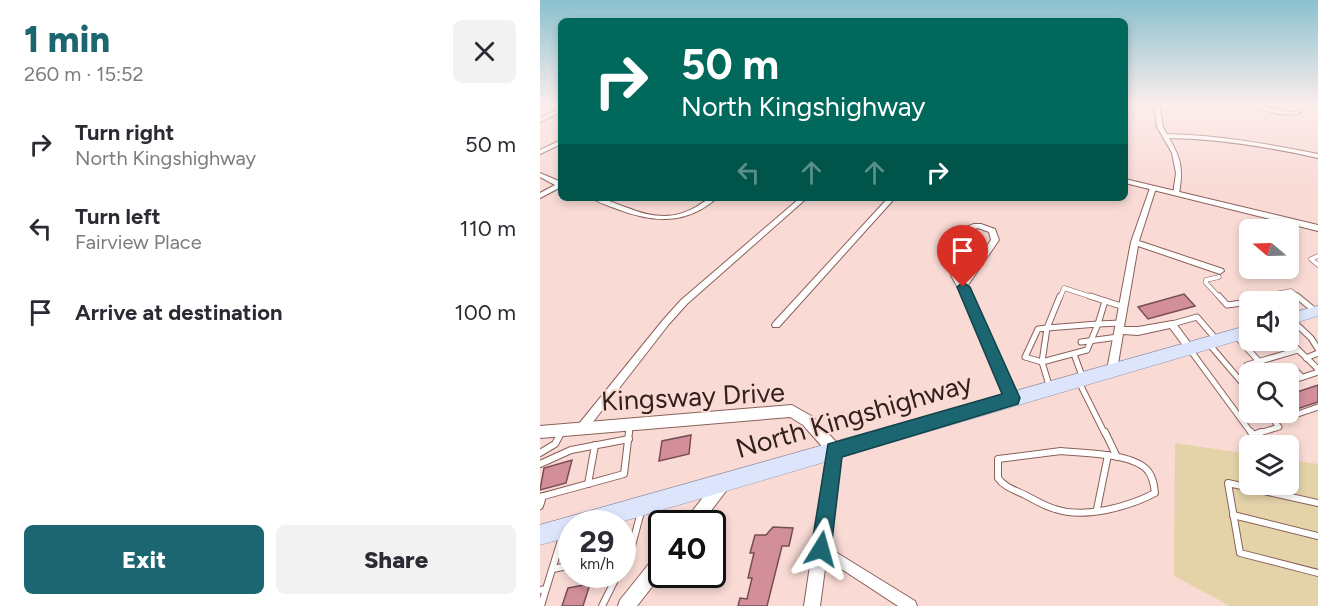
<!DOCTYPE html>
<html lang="en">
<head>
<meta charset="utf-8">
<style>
  :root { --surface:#fff; --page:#f2f2f3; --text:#2b2b33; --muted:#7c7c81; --accent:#1c6671 }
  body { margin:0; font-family:Figtree,sans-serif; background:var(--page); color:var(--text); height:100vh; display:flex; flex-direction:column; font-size:22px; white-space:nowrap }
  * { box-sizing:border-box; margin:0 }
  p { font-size:20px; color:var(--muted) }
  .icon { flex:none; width:33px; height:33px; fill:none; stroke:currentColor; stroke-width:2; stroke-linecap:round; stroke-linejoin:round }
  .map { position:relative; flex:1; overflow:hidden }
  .sheet { display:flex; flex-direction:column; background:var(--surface); width:540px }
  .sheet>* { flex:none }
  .guide { position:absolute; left:18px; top:18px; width:570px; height:183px; border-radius:9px; box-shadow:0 3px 9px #0003; background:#00695c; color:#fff; overflow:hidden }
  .needle { width:39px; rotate:289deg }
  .fabs { position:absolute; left:699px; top:219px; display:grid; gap:12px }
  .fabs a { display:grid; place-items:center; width:60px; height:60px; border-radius:9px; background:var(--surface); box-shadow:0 3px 9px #0003; font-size:30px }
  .speed { position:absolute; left:18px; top:510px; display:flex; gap:12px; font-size:30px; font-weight:700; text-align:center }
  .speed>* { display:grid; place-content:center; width:78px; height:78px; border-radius:50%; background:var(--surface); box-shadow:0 3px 9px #0003; line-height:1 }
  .speed small { font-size:15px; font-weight:400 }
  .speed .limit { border:3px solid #111; border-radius:9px; background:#fff; color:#111 }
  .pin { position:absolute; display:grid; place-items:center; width:51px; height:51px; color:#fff; margin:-62px -26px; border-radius:50% 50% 50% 0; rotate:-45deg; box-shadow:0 0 6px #0007 }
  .pin .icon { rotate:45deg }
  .me { position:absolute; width:66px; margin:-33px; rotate:8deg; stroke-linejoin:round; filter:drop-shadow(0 0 4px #0008) }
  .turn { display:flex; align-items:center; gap:21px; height:126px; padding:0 24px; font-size:27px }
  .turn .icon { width:78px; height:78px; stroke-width:2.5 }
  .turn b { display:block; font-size:42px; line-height:51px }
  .lanes { display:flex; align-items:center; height:57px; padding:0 24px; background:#0003; justify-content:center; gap:30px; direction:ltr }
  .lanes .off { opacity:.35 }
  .round { display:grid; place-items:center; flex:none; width:63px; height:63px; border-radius:9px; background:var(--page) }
  .headline { display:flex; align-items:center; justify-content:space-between; height:102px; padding:0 24px }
  h1 { font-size:36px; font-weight:800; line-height:45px; color:var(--accent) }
  .primary-button { display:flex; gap:12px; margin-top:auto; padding:12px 24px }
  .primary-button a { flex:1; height:69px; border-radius:9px; background:var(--accent); color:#fff; font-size:24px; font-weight:800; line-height:69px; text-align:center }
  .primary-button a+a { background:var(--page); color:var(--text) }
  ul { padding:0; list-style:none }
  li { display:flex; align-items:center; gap:18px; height:84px; padding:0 24px }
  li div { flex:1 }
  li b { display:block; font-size:22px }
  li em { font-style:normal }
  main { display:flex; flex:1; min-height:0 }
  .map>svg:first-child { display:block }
</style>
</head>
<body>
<main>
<section class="sheet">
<div class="headline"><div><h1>1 min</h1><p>260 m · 15:52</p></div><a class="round"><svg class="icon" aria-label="close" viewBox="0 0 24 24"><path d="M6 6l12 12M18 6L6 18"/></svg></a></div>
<ul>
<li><svg class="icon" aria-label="right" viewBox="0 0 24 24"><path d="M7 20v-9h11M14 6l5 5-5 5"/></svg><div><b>Turn right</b><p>North Kingshighway</p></div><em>50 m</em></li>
<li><svg class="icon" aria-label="left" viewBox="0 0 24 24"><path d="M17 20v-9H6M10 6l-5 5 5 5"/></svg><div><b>Turn left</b><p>Fairview Place</p></div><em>110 m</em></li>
<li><svg class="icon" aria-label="arrive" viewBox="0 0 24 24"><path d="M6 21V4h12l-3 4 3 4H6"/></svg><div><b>Arrive at destination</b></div><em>100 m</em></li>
</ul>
<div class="primary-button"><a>Exit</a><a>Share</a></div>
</section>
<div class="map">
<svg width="778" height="606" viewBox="0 0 778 606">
  <rect width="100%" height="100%" fill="#f9dad5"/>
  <path fill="#e4d3a9" d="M635,443L709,454L710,484H748L749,460L778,464V606H690L634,576Z"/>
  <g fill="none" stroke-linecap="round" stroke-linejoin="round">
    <path stroke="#9ed2a6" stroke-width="1.5" d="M768,105L778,110"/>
  </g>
  <g fill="#d28f9a" stroke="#784d54" stroke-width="1.5">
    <path d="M644,294L655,306L608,319L598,307Z"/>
    <path d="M778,385V402L757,409L748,400V395Z"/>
    <path d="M151,435L149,454L119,461L122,441Z"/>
    <path d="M32,460L26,483L0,490L4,468Z"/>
    <path d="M233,527L253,528L249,546H242L227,606H198L200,598L207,599L212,578H208L214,553H210L215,535H226Z"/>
    <path d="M50,584L43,606H22L28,588Z"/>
  </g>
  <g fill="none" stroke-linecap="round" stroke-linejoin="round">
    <defs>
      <g id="service-far2">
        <path d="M778,256L771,259L778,265"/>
        <path d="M679,277L666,280V283L680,298"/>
        <path d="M735,294L751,291L759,298"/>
        <path d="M520,298L524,288L555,298"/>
      </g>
      <g id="service-far1">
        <path d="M550,296L584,307"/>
        <path d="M679,296L687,305L702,303L710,309"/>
        <path d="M757,296L774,310"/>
        <path d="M565,301L558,324L581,323"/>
        <path d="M752,320L771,338L778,349"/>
        <path d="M632,324L657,317L675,338"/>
        <path d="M507,328L502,362L485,357L498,329Z"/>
        <path d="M697,337L724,367"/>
        <path d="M748,340L778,369"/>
        <path d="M541,342L578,337"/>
        <path d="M669,344L710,392"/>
        <path d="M651,351L712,434"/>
        <path d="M534,354L542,376"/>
        <path d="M766,358L778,353"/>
        <path d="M753,368L762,377"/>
        <path d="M742,371L745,374"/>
        <path d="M715,374L707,365L758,350"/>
        <path d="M539,382L565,434"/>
        <path d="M748,382L778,372"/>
        <path d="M509,385L502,362L547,350L558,324L507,328L520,296"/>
        <path d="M748,412L752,416L778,407"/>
        <path d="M89,434L90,426"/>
        <path d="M716,434L739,427L727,412"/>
      </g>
      <g id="service">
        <path d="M565,432L577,457"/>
        <path d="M711,432L713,435L721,432"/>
        <path d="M521,451C542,453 594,453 608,471C613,477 614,485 615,493C588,507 545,519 515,509C504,506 495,500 485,495C475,490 464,487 458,478V459Z"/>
        <path d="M0,453L15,444L21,433"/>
        <path d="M0,464L31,450L89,439"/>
        <path d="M48,484L55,445"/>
        <path d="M0,497L84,474L89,432"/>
        <path d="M778,503L688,483L700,553L778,573"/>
        <path d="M0,506L3,496"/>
        <path d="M557,509L568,455"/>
        <path d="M693,515L778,536"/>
        <path d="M82,566L90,553L101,512"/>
        <path d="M13,569L32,565"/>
        <path d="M0,590L6,589L23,534"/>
        <path d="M1,606L6,589"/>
        <path d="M62,606L78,574"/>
      </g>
      <g id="minor">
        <path d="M614,105H619L623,127L627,134C678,135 728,144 778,154V158C729,147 679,139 629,138C642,160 643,169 639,194L638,195H634L633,194L636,173L632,153L617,127Z"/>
        <path d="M708,105C720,105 730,108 742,111C748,112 755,111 761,113C747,118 721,110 708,105Z"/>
        <path d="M21,108V112L0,122V118Z"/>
        <path d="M21,140V144L0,154V150Z"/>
        <path d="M0,173L21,182V187L0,198V193L15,185L0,177Z"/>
        <path d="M613,186L616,188L599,241L683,269L684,271L680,274L598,246L584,327H598L632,321L635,322L654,348L653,351L650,352L647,351L630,328L598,335L583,334L577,370L575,373L572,374L569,373L567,370L591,242L610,188Z"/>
        <path d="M52,198C65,198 76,204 88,208C100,213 112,216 125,216C135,216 147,212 156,207C164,202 168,198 177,198C146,225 114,223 77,209C69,206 59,203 52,198Z"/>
        <path d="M260,198H267L147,304L129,324L46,431L42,433L38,431L37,428L38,425L123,320L141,300Z"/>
        <path d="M348,198H355L239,327H233L232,325L233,323Z"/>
        <path d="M434,224H441L455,229L459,240L426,288L439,309L477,398L475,401L472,402L469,401C455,372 445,341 432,311C424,293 407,278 407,257C407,242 420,228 434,224ZM438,228L449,232L451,240L422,282C411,261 411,236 438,228Z"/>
        <path d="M281,543L375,601L377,606H358L277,553L275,549L277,545Z"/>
      </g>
      <g id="tertiary">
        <path d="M585,179L778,225V231L585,183Z"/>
        <path d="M252,405L273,417L299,445L301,450L280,606H264L287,452L263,425L250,417L0,438V426Z"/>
        <path d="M181,479L186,481L188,486L186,491L161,524H144L146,519L176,481Z"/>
        <path d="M122,553V574L97,606H78L80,600L116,555Z"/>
      </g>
      <g id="primary">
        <path d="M778,306V316L748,325V314Z"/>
        <path d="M710,325V337L74,524H32V536L0,545V525Z"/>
      </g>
    </defs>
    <use href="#service-far2" stroke="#8c6059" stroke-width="5"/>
    <use href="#service-far1" stroke="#8c6059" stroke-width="7"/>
    <use href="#service" stroke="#8c6059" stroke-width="8"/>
    <use href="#minor" stroke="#8c6059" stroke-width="2"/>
    <use href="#tertiary" stroke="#8c6059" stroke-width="2"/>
    <use href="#primary" stroke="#9295ad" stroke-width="1"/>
    <use href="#service-far2" stroke="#fff" stroke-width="4"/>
    <use href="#service-far1" stroke="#fff" stroke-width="5"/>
    <use href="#service" stroke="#fff" stroke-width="6"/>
    <use href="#minor" fill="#fff" fill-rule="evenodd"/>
    <use href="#tertiary" fill="#fff" fill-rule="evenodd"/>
    <use href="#primary" fill="#dde5fc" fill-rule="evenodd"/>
  </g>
  <linearGradient id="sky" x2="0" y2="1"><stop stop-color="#8ac0ce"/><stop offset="0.55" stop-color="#fceeec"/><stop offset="1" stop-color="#fceeec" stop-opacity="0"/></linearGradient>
  <rect width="778" height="190" fill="url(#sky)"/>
  <path fill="#1c6671" stroke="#124249" stroke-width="1.5" d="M423,282L430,287L480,398L478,404L302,457L291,549L288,556L281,559L273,556L271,549L288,444L462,394L417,287Z"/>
  <g text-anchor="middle" stroke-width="4.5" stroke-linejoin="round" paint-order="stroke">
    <g font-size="27" fill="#32201d" stroke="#f9dad5">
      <text transform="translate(153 397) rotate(-3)" y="9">Kingsway Drive</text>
      <text transform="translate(314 416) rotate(-16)" y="9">North Kingshighway</text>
    </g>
  </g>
</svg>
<div class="fabs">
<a><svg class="needle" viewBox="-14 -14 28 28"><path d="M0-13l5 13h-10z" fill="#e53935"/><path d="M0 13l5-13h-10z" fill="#7c7c81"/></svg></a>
<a><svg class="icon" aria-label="sound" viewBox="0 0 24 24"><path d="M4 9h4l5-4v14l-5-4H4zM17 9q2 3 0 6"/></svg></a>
<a><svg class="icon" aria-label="search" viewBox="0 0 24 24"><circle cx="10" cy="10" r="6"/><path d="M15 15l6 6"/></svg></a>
<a><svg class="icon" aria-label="layers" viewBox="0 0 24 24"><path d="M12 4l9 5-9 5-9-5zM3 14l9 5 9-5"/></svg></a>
</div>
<div class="speed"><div>29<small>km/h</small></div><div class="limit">40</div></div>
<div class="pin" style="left:423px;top:287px;background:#d93025"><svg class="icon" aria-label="arrive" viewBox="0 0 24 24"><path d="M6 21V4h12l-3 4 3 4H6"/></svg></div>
<svg class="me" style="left:281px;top:549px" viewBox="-20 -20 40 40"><path d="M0-17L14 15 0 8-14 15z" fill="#1c6671" stroke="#fff" stroke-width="4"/></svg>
<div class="guide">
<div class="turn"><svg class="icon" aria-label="right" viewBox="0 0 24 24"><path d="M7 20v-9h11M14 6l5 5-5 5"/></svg><div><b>50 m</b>North Kingshighway</div></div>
<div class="lanes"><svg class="icon off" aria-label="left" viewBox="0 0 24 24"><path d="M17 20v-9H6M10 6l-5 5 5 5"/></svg><svg class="icon off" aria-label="ahead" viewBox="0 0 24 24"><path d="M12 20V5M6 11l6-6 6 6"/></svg><svg class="icon off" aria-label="ahead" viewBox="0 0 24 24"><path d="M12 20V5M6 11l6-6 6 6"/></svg><svg class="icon" aria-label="right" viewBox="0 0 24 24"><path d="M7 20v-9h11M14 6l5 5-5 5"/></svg></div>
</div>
</div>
</main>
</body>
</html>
